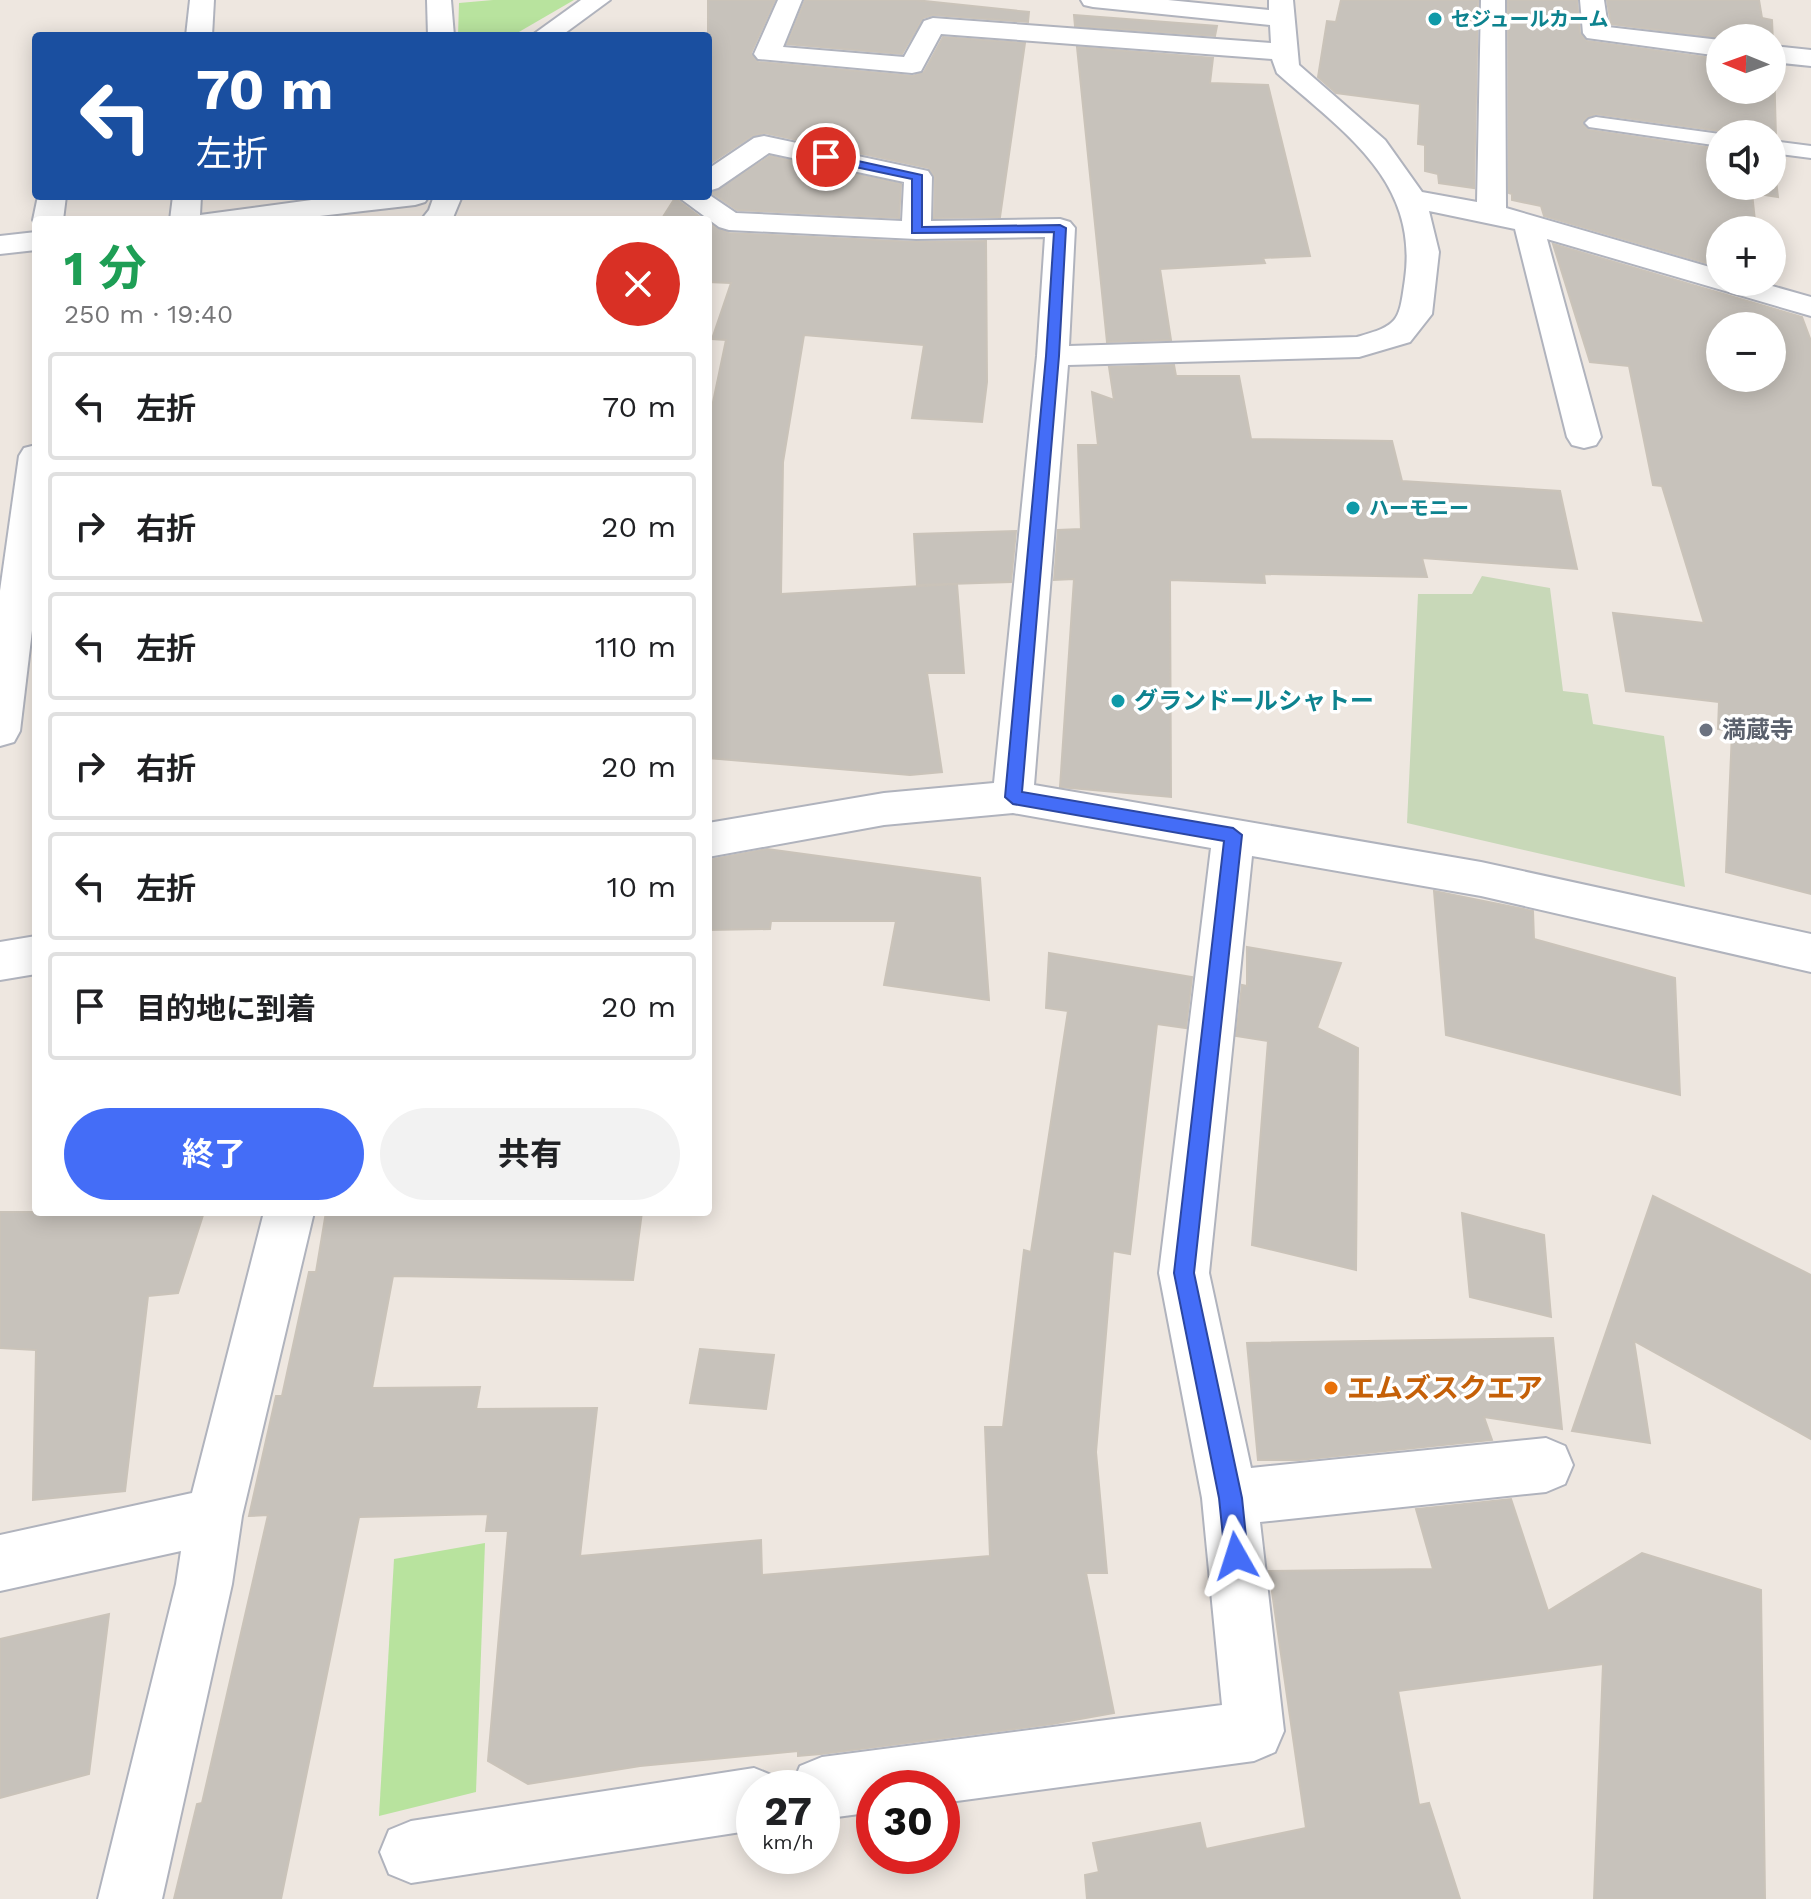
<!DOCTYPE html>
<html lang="ja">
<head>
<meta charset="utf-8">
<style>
  :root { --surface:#fff; --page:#f2f2f2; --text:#202124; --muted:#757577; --line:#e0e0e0; --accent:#446df7 }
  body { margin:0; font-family:"Work Sans","Noto Sans JP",sans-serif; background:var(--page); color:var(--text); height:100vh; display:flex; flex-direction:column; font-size:30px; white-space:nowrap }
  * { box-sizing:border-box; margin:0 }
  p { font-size:26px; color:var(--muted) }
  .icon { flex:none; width:44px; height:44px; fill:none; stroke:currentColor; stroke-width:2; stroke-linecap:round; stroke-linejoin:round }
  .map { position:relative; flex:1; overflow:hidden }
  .details { position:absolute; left:32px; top:216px; width:680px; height:1000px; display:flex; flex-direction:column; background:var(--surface); border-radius:8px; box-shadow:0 4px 20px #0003 }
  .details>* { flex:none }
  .guide { position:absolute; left:32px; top:32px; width:680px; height:168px; border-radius:8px; box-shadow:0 4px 20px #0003; background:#1a4fa0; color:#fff; overflow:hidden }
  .needle { width:52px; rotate:271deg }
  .buttons { position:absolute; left:1706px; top:24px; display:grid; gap:16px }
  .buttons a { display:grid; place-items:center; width:80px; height:80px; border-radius:50%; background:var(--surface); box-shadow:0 4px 20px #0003; font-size:40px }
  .speed { position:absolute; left:736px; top:1770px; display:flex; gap:16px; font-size:40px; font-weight:700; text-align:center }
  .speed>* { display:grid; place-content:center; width:104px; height:104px; border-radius:50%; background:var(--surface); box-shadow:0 4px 20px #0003; line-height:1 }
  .speed small { font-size:20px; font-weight:400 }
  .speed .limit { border:12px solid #d22; background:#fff; color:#111 }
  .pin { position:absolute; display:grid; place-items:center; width:68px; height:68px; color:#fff; margin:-34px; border:4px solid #fff; border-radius:50%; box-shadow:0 2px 8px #0007 }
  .me { position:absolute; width:88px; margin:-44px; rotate:354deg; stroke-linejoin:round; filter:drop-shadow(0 0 6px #0008) }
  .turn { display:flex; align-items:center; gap:28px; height:168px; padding:0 32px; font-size:36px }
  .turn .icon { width:104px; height:104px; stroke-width:2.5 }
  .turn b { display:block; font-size:56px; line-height:68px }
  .round { display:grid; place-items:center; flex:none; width:84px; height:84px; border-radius:42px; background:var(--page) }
  .overview { display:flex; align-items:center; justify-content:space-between; height:136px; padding:0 32px }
  h1 { font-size:48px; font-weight:700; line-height:60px; color:#1e9e55 }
  .button { display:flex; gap:16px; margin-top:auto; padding:16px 32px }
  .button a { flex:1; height:92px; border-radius:48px; background:var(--accent); color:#fff; font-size:32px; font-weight:700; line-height:92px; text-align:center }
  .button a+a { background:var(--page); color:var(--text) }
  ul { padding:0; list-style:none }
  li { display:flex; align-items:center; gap:24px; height:108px; margin:0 16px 12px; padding:0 16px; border:4px solid var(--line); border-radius:8px }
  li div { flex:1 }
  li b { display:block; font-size:30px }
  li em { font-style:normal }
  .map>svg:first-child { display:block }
</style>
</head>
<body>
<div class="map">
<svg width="1811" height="1899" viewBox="0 0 1811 1899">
  <rect width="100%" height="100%" fill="#eee7e0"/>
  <g fill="#b8e39e">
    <path d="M493,0H574L512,36H458L459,3Z"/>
    <path d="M485,1543L476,1792L379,1816L394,1559Z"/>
  </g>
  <path fill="#c8d8b8" d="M1482,576L1550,588L1563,691L1588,694L1593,724L1664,736L1685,887L1407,823L1418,594H1472Z"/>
  <g fill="#c7c2bb" stroke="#cac3b9" stroke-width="2" fill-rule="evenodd">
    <path d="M708,0H775L751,53L758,62L913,76L924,72L943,37L1025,43L1000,217L934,218L935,177L929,168L765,133L752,136L708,165Z"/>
    <path d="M805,0H915L1029,12L1028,22L933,15L923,18L902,54L787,44Z"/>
    <path d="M1341,0H1478L1474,188L1439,183L1438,174L1425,171V145L1418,144L1420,104L1336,93L1318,77L1327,21L1336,22Z"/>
    <path d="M1508,0H1577L1580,33L1587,41L1720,59V90H1772L1774,65L1776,138H1772V134H1723L1720,131L1596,114L1587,117L1582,123L1589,130L1720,149V186H1772L1773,156L1778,197L1752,193L1756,230H1720V267L1544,216L1541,206L1512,200V194L1509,193Z"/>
    <path d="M1607,0H1759L1762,18L1772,20L1773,43L1772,38H1722L1611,24Z"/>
    <path d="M1074,15L1217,26L1215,36L1075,26Z"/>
    <path d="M1077,47L1213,58L1210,83L1268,85L1310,256L1263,258L1265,263L1160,269L1171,340L1107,342Z"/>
    <path d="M770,156L901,184L899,218L737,210L712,193Z"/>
    <path d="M675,198L704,220H661Z"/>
    <path d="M708,223L729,233L916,242L986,241L987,382L982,422L912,418L924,345L804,335L783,462L781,594L957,584L964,673H927L942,772L910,775L708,758V426L726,340L712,339L731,283L708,282Z"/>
    <path d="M1553,244L1802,317L1811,341V894L1726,872L1732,732L1718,729L1719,702L1626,691L1613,613L1704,623L1662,486L1653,485L1629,366L1590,362ZM1720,326H1772V378H1720Z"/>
    <path d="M1174,365L1176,376H1239L1251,439L1392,441L1402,481L1560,491L1577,569L1422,558L1427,577L1264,574L1265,583L1170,580L1171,797L1060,787L1074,579L1054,580L1058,530L1081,529L1078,445H1098L1092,392L1114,400L1109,367Z"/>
    <path d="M1016,531L1011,582L917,585L914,534Z"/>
    <path d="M767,849L980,878L989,1000L884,985L896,921H771L770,929L708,930V860Z"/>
    <path d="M1434,891L1533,911L1534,939L1675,978L1680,1095L1446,1035Z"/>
    <path d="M1247,947L1341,963L1317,1028L1358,1048L1356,1270L1252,1245L1268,1041L1236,1036L1242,985L1247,986Z"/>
    <path d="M1049,953L1192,977L1186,1028L1157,1024L1130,1254L1113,1251L1096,1452L1107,1573H1086L1114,1713L1052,1724L821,1754L798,1756V1751L640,1766L528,1784L488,1761L508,1531H486L488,1514L359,1517L281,1899H174L197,1804L202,1803L268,1515L249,1516L276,1396H282L309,1272H316L326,1212H642L633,1280L393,1276L372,1388L480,1387L476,1409L597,1408L580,1556L761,1540L762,1575L990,1556L985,1427H1003L1024,1250L1031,1252L1068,1011L1046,1008Z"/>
    <path d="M1653,1196L1811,1275V1439L1634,1341L1650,1443L1572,1431Z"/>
    <path d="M0,1212H204L178,1293L148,1296L125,1491L33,1500L36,1350L0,1348Z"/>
    <path d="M1462,1213L1544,1235L1551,1317L1470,1297Z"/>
    <path d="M1553,1338L1562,1429L1484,1417L1492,1440L1299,1460H1258L1247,1343Z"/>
    <path d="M700,1349L774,1355L766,1409L690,1403Z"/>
    <path d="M1511,1499L1548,1611L1642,1553L1761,1590L1765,1899H1594L1603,1664L1398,1691L1419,1805L1429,1803L1460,1899H1087L1085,1875L1099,1872L1093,1843L1200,1823L1206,1849L1306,1828L1269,1571L1433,1569L1416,1509Z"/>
    <path d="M109,1614L89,1774L0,1798V1639Z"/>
  </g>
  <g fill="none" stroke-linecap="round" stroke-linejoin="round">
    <defs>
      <g id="lane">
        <path d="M1596,117L1720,134V146L1589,127L1585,123L1589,119Z"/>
        <path d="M1772,141L1811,146V158L1772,153Z"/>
      </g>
      <g id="street">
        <path d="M190,0H214L212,36H186Z"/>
        <path d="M427,0H451L454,36H428Z"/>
        <path d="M581,0H610L561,36H531Z"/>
        <path d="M778,0H802L783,47L904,57L924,21L933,18L1271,43L1270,25L1093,7L1084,5L1081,0H1168L1269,10V0H1293L1299,65L1385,140L1422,192L1477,202L1481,0H1505L1506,208L1720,270V282H1758L1811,297V316L1547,239L1601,437L1596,445L1584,448L1572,445L1567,437L1515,229L1429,211L1439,252L1432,314L1410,342L1359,357L1068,365L1034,785L1481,862L1811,934V972L1481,896L1252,856L1209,1273L1251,1468L1546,1438L1565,1446L1573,1465L1565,1484L1546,1492L1260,1522L1284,1731L1275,1752L1254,1761L942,1803V1788H874V1812L822,1819V1788H791L800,1766L822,1757L1222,1705L1202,1498L1159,1273L1211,848L1013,813L884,825L708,857V823L884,793L994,783L1037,356L1045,237L916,239L729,230L719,227L677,196L708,194L736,213L902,221L904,182L769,153L718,188L708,191V169L754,138L764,136L928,171L932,177L931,221L1060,219L1070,222L1075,228L1069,346L1357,337C1399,325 1399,322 1405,279C1419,180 1342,131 1277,73L1272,59L941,34L921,71L912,73L758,59L754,54Z"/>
        <path d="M1580,0H1604L1608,27L1720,40V56L1587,38L1583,33Z"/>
        <path d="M1772,46L1811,50V66L1772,62Z"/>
        <path d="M38,196H66L63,220H36V224L33,220Z"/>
        <path d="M173,196H201L200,215L341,196H429L425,202L415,205L285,220H170Z"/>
        <path d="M434,196H462L452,220H421L429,210Z"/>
        <path d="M36,232V250L0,254V236Z"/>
        <path d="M36,445V597L20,731L14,742L0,746V591L19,456L24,448Z"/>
        <path d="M36,936V974L0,980V942Z"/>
        <path d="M264,1212H314L242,1516L232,1584L162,1899H98L176,1584L181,1551L0,1591V1535L192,1493Z"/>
        <path d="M754,1768L776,1777L780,1788H754V1830L411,1883L389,1874L380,1852L389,1830L411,1821Z"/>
      </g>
    </defs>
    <use href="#lane" stroke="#b0b3bd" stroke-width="4"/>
    <use href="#street" stroke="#b0b3bd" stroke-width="4"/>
    <use href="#lane" fill="#fff" fill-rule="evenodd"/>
    <use href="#street" fill="#fff" fill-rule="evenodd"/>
  </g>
  <path fill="#446df7" stroke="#2c47a1" stroke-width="2" d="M826,154L922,175V227L1060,225L1066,228L1059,356L1022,792L1233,828L1242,835L1194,1273L1242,1498L1248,1556L1245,1564L1236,1567L1228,1564L1225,1556L1219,1498L1174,1273L1224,841L1013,804L1005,797L1046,356L1054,232L912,233V179L822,160V155Z"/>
  <g fill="#0f9aa8" stroke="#fff" stroke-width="3">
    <circle cx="1435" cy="19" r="8"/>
    <circle cx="1353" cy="508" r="8"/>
    <circle cx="1118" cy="701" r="8"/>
  </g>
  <circle fill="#6b7280" stroke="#fff" stroke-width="3" cx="1706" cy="730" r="8"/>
  <circle fill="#e8710a" stroke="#fff" stroke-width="3" cx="1331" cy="1388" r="8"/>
  <g text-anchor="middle" stroke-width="7" stroke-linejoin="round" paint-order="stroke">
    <g font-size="20" font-weight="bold" fill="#0d838f" stroke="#fff" text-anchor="start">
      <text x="1451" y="26">セジュールカーム</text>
      <text x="1369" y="515">ハーモニー</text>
    </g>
    <g font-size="24" font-weight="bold" fill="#0d838f" stroke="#fff" text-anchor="start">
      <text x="1134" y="709">グランドールシャトー</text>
    </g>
    <g font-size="24" font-weight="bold" fill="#5b616d" stroke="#fff" text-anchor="start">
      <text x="1722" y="738">満蔵寺</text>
    </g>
    <g font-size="28" font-weight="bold" fill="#c56008" stroke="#fff" text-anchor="start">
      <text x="1347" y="1398">エムズスクエア</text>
    </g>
  </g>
</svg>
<div class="buttons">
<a><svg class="needle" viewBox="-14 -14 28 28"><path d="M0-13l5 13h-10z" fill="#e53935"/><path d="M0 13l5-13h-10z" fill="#757577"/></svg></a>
<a><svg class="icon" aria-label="sound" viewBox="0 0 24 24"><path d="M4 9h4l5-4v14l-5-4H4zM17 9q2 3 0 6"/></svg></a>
<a>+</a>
<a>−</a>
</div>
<div class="speed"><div>27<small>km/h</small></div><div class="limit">30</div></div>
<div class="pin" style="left:826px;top:157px;background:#d93025"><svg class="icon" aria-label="arrive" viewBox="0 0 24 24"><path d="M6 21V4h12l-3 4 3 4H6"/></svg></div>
<svg class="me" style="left:1236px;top:1556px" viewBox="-20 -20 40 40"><path d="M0-17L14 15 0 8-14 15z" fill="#446df7" stroke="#fff" stroke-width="4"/></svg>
<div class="guide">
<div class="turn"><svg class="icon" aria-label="left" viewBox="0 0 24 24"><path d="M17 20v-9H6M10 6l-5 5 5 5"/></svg><div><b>70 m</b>左折</div></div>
</div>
<section class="details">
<div class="overview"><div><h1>1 分</h1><p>250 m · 19:40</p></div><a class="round" style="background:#d93025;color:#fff"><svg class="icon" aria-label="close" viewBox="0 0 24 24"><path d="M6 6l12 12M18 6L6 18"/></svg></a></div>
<ul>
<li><svg class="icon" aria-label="left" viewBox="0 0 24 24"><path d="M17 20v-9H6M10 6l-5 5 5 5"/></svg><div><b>左折</b></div><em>70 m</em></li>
<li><svg class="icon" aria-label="right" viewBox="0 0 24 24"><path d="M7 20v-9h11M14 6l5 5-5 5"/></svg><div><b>右折</b></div><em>20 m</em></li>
<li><svg class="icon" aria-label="left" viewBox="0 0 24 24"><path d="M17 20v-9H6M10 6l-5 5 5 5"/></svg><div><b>左折</b></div><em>110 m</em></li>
<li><svg class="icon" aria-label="right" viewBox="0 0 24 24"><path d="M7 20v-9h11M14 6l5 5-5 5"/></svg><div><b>右折</b></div><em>20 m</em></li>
<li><svg class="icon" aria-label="left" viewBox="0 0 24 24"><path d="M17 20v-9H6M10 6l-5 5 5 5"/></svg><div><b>左折</b></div><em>10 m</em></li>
<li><svg class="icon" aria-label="arrive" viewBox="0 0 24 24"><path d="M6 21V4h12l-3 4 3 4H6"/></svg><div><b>目的地に到着</b></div><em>20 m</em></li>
</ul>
<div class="button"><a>終了</a><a>共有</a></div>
</section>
</div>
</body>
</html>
